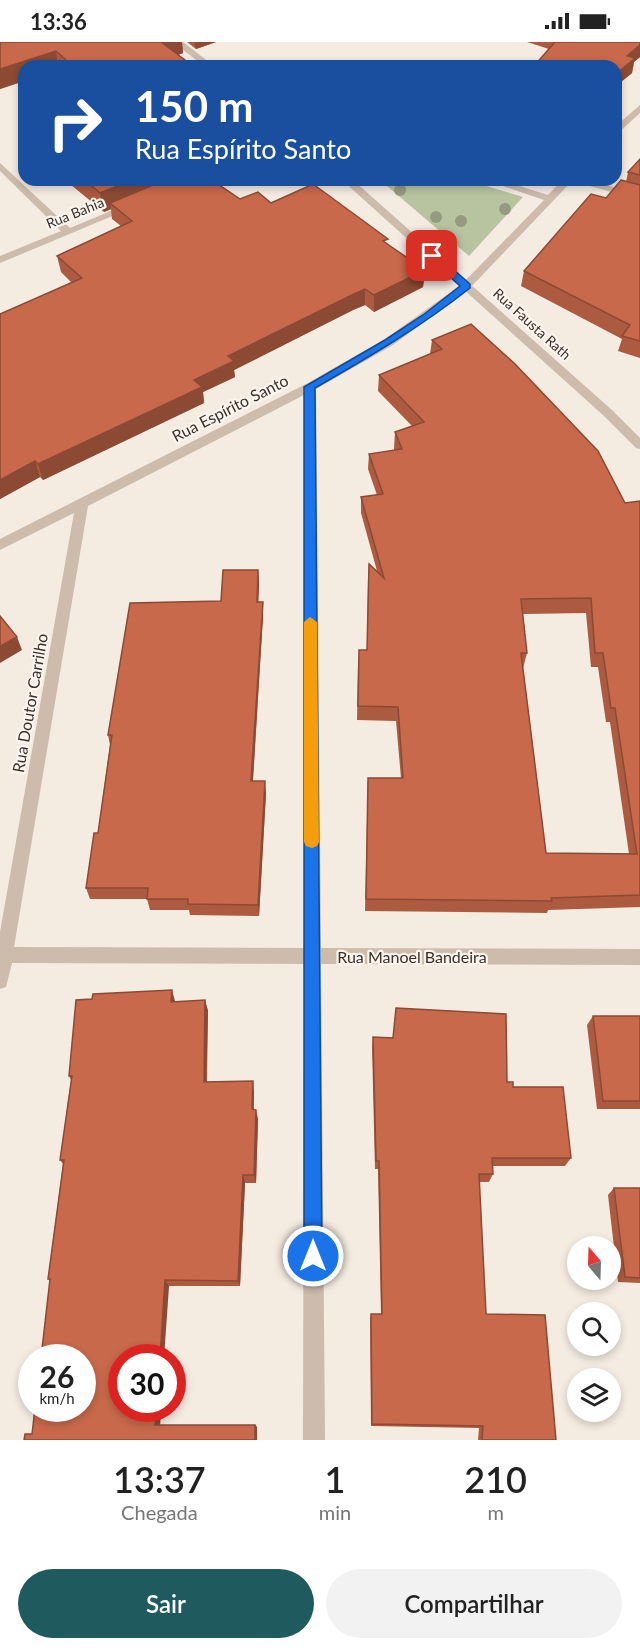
<!DOCTYPE html>
<html lang="pt">
<head>
<meta charset="utf-8">
<style>
  :root { --surface:#fff; --page:#f2f2f2; --text:#222; --muted:#767676; --accent:#1f5a5e }
  body { margin:0; font-family:Lato,sans-serif; background:var(--page); color:var(--text); height:100vh; display:flex; flex-direction:column; font-size:22px; white-space:nowrap }
  * { box-sizing:border-box; margin:0 }
  p { font-size:20px; color:var(--muted) }
  .icon { flex:none; width:33px; height:33px; fill:none; stroke:currentColor; stroke-width:2; stroke-linecap:round; stroke-linejoin:round }
  .map { position:relative; height:1398px; overflow:hidden }
  .details { display:flex; flex-direction:column; background:var(--surface); flex:1 }
  .details>* { flex:none }
  .top-card { position:absolute; left:18px; top:18px; width:604px; height:126px; border-radius:18px; box-shadow:0 3px 9px #0003; background:#1a4fa0; color:#fff; overflow:hidden }
  .needle { width:39px; rotate:341deg }
  .tools { position:absolute; left:567px; top:1194px; display:grid; gap:12px }
  .tools a { display:grid; place-items:center; width:54px; height:54px; border-radius:50%; background:var(--surface); box-shadow:0 3px 9px #0003; font-size:30px }
  .speed { position:absolute; left:18px; top:1302px; display:flex; gap:12px; font-size:30px; font-weight:700; text-align:center }
  .speed>* { display:grid; place-content:center; width:78px; height:78px; border-radius:50%; background:var(--surface); box-shadow:0 3px 9px #0003; line-height:1 }
  .speed small { font-size:15px; font-weight:400 }
  .speed .limit { border:9px solid #d22; background:#fff; color:#111 }
  .pin { position:absolute; display:grid; place-items:center; width:51px; height:51px; color:#fff; margin:-26px; border-radius:12px; box-shadow:0 3px 9px #0006 }
  .me { position:absolute; width:66px; margin:-33px; rotate:0deg; stroke-linejoin:round; filter:drop-shadow(0 0 4px #0008) }
  .turn { display:flex; align-items:center; gap:21px; height:126px; padding:0 18px; font-size:27px }
  .turn .icon { width:78px; height:78px; stroke-width:2.5 }
  .turn b { display:block; font-size:42px; line-height:51px }
  .eta { display:flex; justify-content:space-evenly; align-items:center; height:102px; text-align:center }
  .eta b { font-size:36px; font-weight:600; line-height:42px }
  .button { display:flex; gap:12px; margin-top:auto; padding:12px 18px }
  .button a { flex:1; height:69px; border-radius:36px; background:var(--accent); color:#fff; font-size:24px; font-weight:600; line-height:69px; text-align:center }
  .button a+a { background:var(--page); color:var(--text) }
  .status { display:flex; justify-content:space-between; align-items:center; height:42px; padding:0 30px; background:var(--surface); direction:ltr }
  .status svg { height:16px; fill:currentColor }
  .map>svg:first-child { display:block }
</style>
</head>
<body>
<div class="status"><b>13:36</b><svg viewBox="0 0 49 12"><path d="M0 12V9h3v3zM5 12V6h3v6zM10 12V3h3v9zM15 12V0h3v12zM26 1h20v11H26zM47 4h2v5h-2z"/></svg></div>
<div class="map">
<svg width="640" height="1398" viewBox="0 0 640 1398">
  <rect width="100%" height="100%" fill="#f4ebe1"/>
  <path fill="#b8c4a0" d="M380,138H466L523,155L469,214Z"/>
  <g fill="none" stroke-linecap="round" stroke-linejoin="round">
    <g fill="#cdbbac" fill-rule="evenodd">
      <path d="M640,63V71L616,93V84Z"/>
      <path d="M0,121L70,186L125,163L134,165L0,221V214L61,189L0,129Z"/>
      <path d="M485,138H500L548,153L562,138H588L640,152V158L572,139L470,246L393,303L316,347L321,906L640,907V923L321,922L325,1398H303L304,922L12,921L6,945L0,947V890L74,471L0,508V497L306,342L385,297L462,242L544,158ZM304,353V906L14,905L88,464Z"/>
    </g>
    <g fill="#cdbbac" fill-rule="evenodd">
      <path d="M173,0H183L214,24H204Z"/>
      <path d="M342,138H353L612,368L640,396V407L636,406L604,374Z"/>
    </g>
  </g>
  <g fill="#969b7f">
    <circle cx="400" cy="148" r="6"/>
    <circle cx="505" cy="167" r="6"/>
    <circle cx="436" cy="175" r="6"/>
    <circle cx="461" cy="179" r="6"/>
  </g>
  <g fill="#ac5a40" fill-rule="evenodd">
    <path d="M0,0H182L183,11L178,13L193,24H24V39L0,47Z"/>
    <path d="M187,0H216L196,7Z"/>
    <path d="M527,0H640V15L634,20L632,31L616,44V24L549,7Z"/>
    <path d="M640,117V316L618,309L622,297L521,244L524,229L606,156L626,140L628,130Z"/>
    <path d="M65,138H212L240,157L271,161L388,203L425,228L423,245L374,270L365,263L353,268L234,328L235,335L203,350L204,361L43,438L40,435L0,457V272L72,241L61,230L57,214L121,184L112,177L111,167L104,170Z"/>
    <path d="M432,298L625,461L640,459V866V865L548,868L547,871L365,869L368,736H401L396,679L357,678L358,622L367,608L368,537L377,529L361,471V455L377,453L368,427L369,412L394,408V406L395,390L412,384L378,349L379,333L430,312ZM586,571L591,625H598L606,680H610L629,812L546,811L523,626L527,611L523,572Z"/>
    <path d="M258,528L259,542L258,560H263V574L253,739L266,751L259,874L190,873L189,868H150L147,857H90L86,846L98,791L110,703L108,693L221,559Z"/>
    <path d="M205,958L208,969L207,1040L254,1049V1068L258,1077L256,1141H245L240,1244H169L122,1366H161L160,1383H255L257,1385V1398H24L32,1392L50,1239L48,1237L63,1122L60,1118L71,1038L69,1034L175,960Z"/>
    <path d="M396,966L507,1040L513,1045L571,1116L565,1124H493V1132L489,1140H479L486,1272L556,1398H478L479,1386L371,1384L370,1277L371,1272H381L378,1127H375L372,1005L373,995L393,996Z"/>
    <path d="M593,974H640V1067H597L587,983Z"/>
    <path d="M614,1146H640V1241L618,1240L608,1153Z"/>
  </g>
  <g fill="#8c4a34">
    <path d="M161,0H182L183,11L163,18Z"/>
    <path d="M195,0H216L196,7Z"/>
    <path d="M640,3V15L634,20L632,31L616,44V32L627,14Z"/>
    <path d="M56,9L58,24H24V39L0,47V27Z"/>
    <path d="M132,138H181L110,161L111,167L104,170L100,151Z"/>
    <path d="M425,228L423,245L374,270V253Z"/>
    <path d="M365,247V263L353,268L234,328L235,335L203,350L204,361L43,438L38,422L194,338L228,314L354,252Z"/>
    <path d="M35,419L40,435L0,457V438Z"/>
    <path d="M258,528L259,542L258,573L257,560Z"/>
    <path d="M263,560V574L252,751L251,739Z"/>
    <path d="M17,595L22,608L0,621V604Z"/>
    <path d="M265,739L266,751L259,874L258,863Z"/>
    <path d="M172,948L175,959L171,960Z"/>
    <path d="M205,958L208,969L206,1049L204,1040Z"/>
    <path d="M253,1039L254,1049L253,1076L252,1067Z"/>
    <path d="M256,1068L258,1077L256,1141L254,1133Z"/>
    <path d="M243,1133L245,1141L240,1244L238,1239Z"/>
    <path d="M165,1238L169,1244L164,1316H160Z"/>
    <path d="M157,1366H161L160,1385L155,1383Z"/>
    <path d="M255,1383L257,1385V1398H255Z"/>
  </g>
  <g fill="#c8694b" stroke="#8c4a34" stroke-width="1.5" fill-rule="evenodd">
    <path d="M0,0H161L193,24H73L56,9L0,27Z"/>
    <path d="M555,0H640V3L627,14L635,16L616,32V24H534Z"/>
    <path d="M640,117V133L628,130Z"/>
    <path d="M85,138H132L100,151Z"/>
    <path d="M165,138H212L240,157L258,150L271,161L313,142L388,197L383,199L425,228L374,253L365,247L354,252L228,314L234,319L194,338L202,345L38,422L35,419L0,438V272L82,236L57,214L132,179L110,161Z"/>
    <path d="M621,138L640,143V299L622,294L630,283L524,229L591,152L606,156Z"/>
    <path d="M471,282L515,322L598,409L625,461L640,459V853L551,856L552,859L366,857L368,736H403L398,665L358,664L359,608H367L369,522L384,536L361,455L383,452L369,412L402,407L395,390L424,380L379,333L442,307L432,298ZM591,556L595,611H603L611,666H615L637,812L546,811L521,611H527L521,557Z"/>
    <path d="M223,528H258L257,560H263L251,739H265L258,863L188,862V857H147L148,846H86L94,791H98L112,693H108L130,561L221,559Z"/>
    <path d="M0,574L17,595L0,604Z"/>
    <path d="M172,948L171,960L205,958L204,1040L253,1039L252,1067L256,1068L254,1133H243L238,1239L165,1238L160,1316H122V1366H157L155,1383H255V1398H24L25,1392H32L35,1366H82V1316H41L50,1237H48L64,1118H60L72,1034H69L76,958L92,957L93,952Z"/>
    <path d="M396,966L506,972L507,1040H513V1045H563L571,1116H492L493,1132H479L486,1272L545,1273L556,1398H482L483,1384L372,1382L371,1272H382L379,1119H376L373,995L393,996Z"/>
    <path d="M593,974H640V1059H603Z"/>
    <path d="M614,1146H640V1236L625,1235Z"/>
  </g>
  <path fill="#1a73e8" stroke="#114b97" stroke-width="1.5" d="M429,212H436L470,242V246C421,285 369,315 315,346L322,1214L320,1220L313,1223L307,1220L304,1214V345L385,298L423,273L460,244L429,216Z"/>
  <path fill="#f59e0b" d="M310,575L317,580L319,800L317,804L312,806L306,804L304,800V580Z"/>
  <g text-anchor="middle" stroke-width="4.5" stroke-linejoin="round" paint-order="stroke">
    <g font-size="14" fill="#3b302b" stroke="#fbf5ee">
      <text transform="translate(75 171) rotate(-22)" y="5">Rua Bahia</text>
      <text transform="translate(532 282) rotate(42)" y="5">Rua Fausta Rath</text>
    </g>
    <g font-size="16" fill="#3b302b" stroke="#fbf5ee">
      <text transform="translate(230 366) rotate(-27)" y="6">Rua Espírito Santo</text>
      <text transform="translate(30 661) rotate(-80)" y="6">Rua Doutor Carrilho</text>
      <text x="412" y="921">Rua Manoel Bandeira</text>
    </g>
  </g>
</svg>
<div class="tools">
<a><svg class="needle" viewBox="-14 -14 28 28"><path d="M0-13l5 13h-10z" fill="#e53935"/><path d="M0 13l5-13h-10z" fill="#767676"/></svg></a>
<a><svg class="icon" aria-label="search" viewBox="0 0 24 24"><circle cx="10" cy="10" r="6"/><path d="M15 15l6 6"/></svg></a>
<a><svg class="icon" aria-label="layers" viewBox="0 0 24 24"><path d="M12 4l9 5-9 5-9-5zM3 14l9 5 9-5"/></svg></a>
</div>
<div class="speed"><div>26<small>km/h</small></div><div class="limit">30</div></div>
<div class="pin" style="left:432px;top:214px;background:#d93025"><svg class="icon" aria-label="arrive" viewBox="0 0 24 24"><path d="M6 21V4h12l-3 4 3 4H6"/></svg></div>
<svg class="me" style="left:313px;top:1214px" viewBox="-20 -20 40 40"><circle r="17" fill="#1a73e8" stroke="#fff" stroke-width="3"/><path d="M0-11L8 9 0 5-8 9z" fill="#fff"/></svg>
<div class="top-card">
<div class="turn"><svg class="icon" aria-label="right" viewBox="0 0 24 24"><path d="M7 20v-9h11M14 6l5 5-5 5"/></svg><div><b>150 m</b>Rua Espírito Santo</div></div>
</div>
</div>
<section class="details">
<div class="eta">
<div><b>13:37</b><p>Chegada</p></div>
<div><b>1</b><p>min</p></div>
<div><b>210</b><p>m</p></div>
</div>
<div class="button"><a>Sair</a><a>Compartilhar</a></div>
</section>
</body>
</html>
